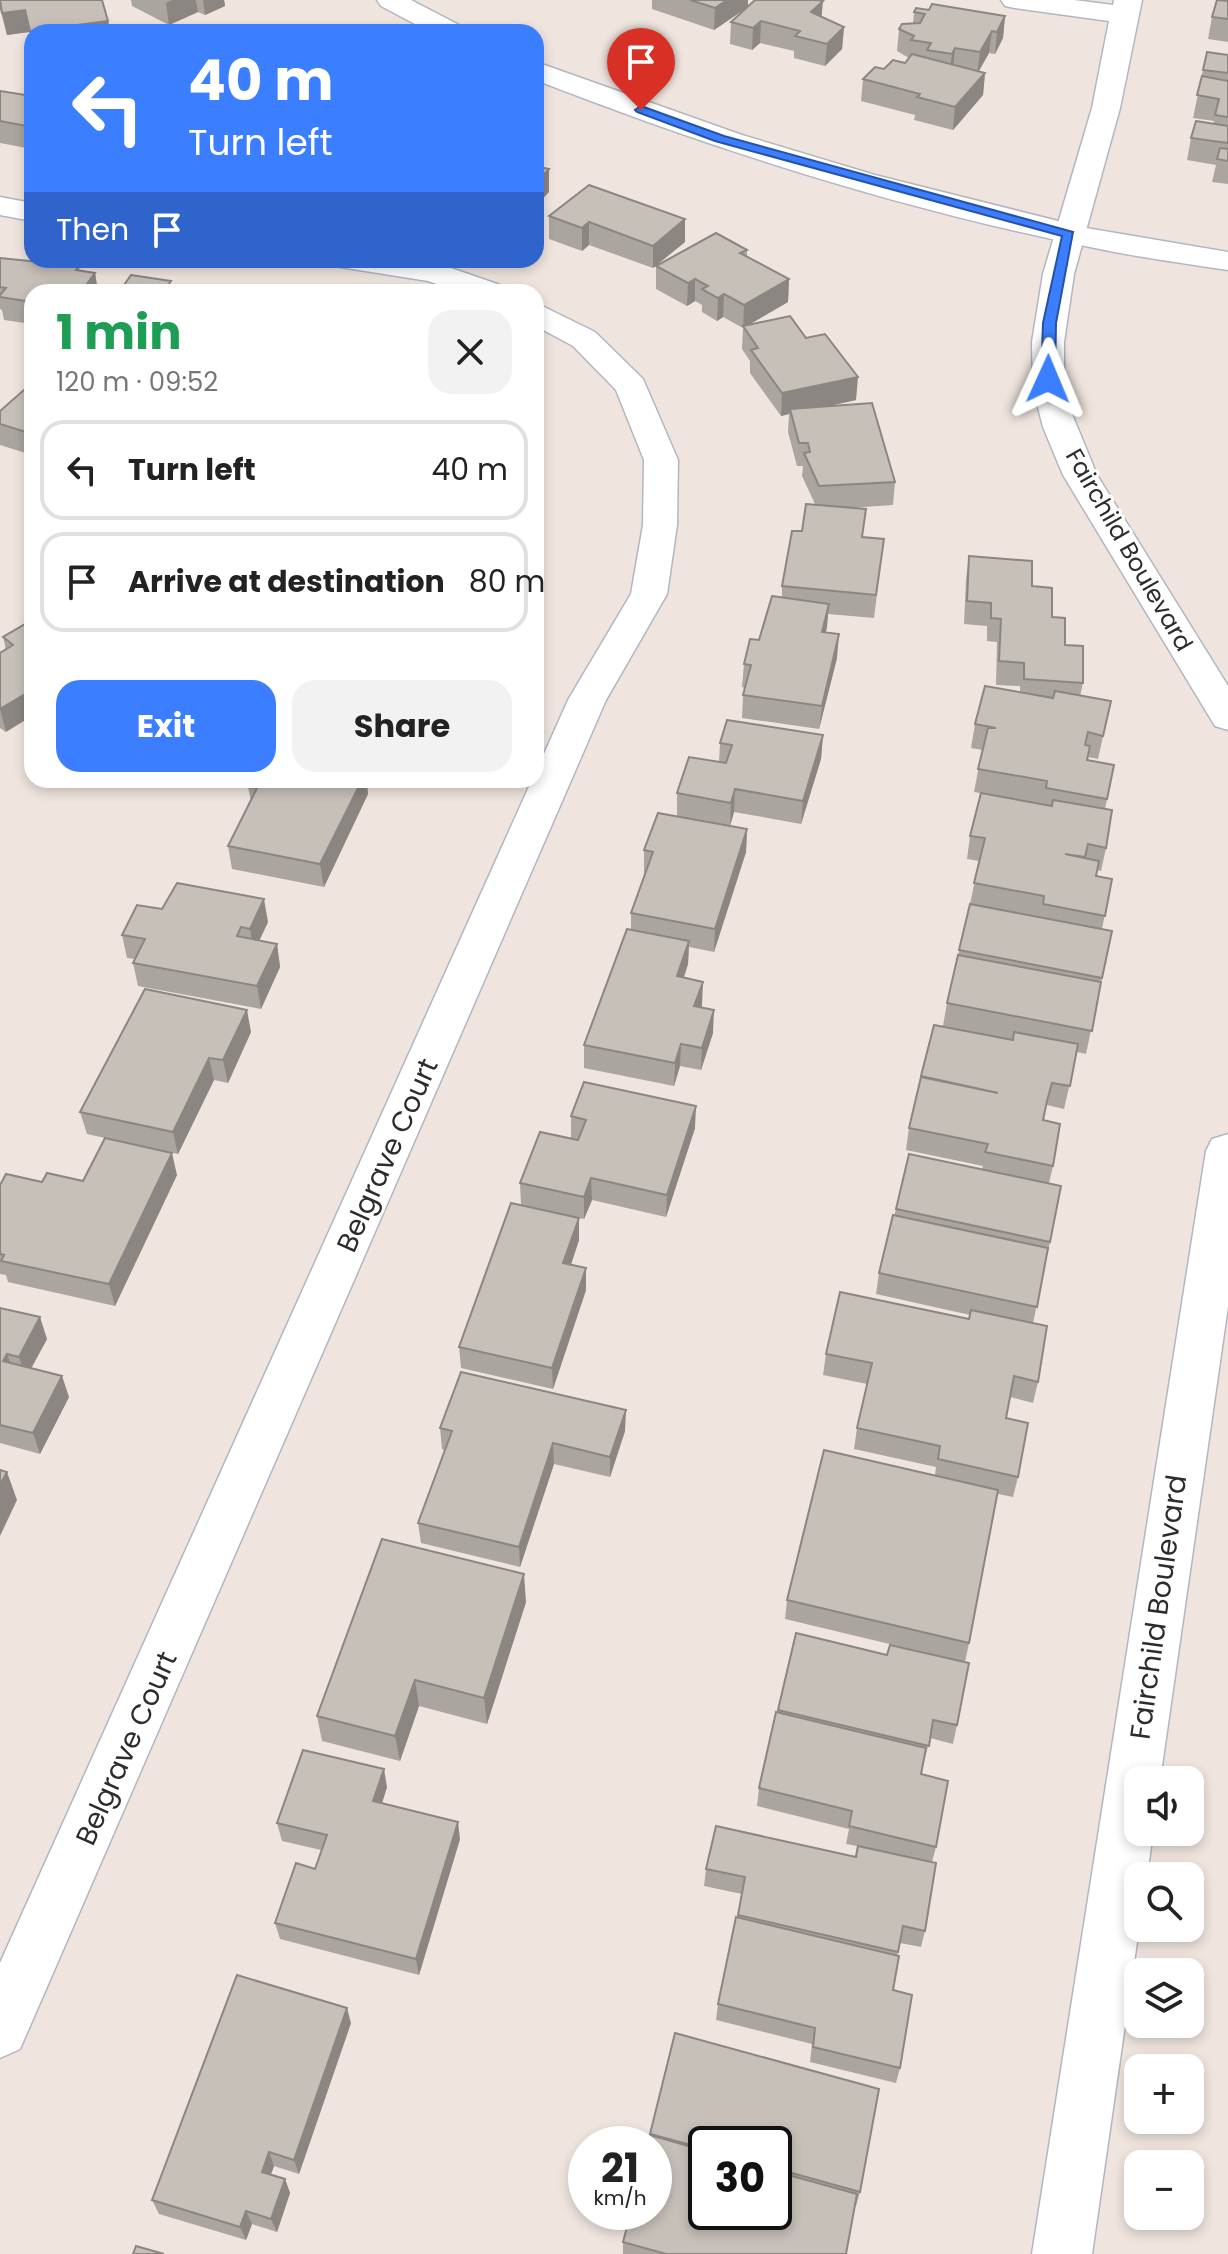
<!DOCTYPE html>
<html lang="en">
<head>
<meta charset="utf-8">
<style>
  :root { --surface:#fff; --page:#f2f2f2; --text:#222; --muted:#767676; --line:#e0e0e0; --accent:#3b7eff }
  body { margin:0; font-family:Poppins,sans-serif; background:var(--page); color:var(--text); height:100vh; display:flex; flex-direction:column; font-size:30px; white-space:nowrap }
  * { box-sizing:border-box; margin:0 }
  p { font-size:26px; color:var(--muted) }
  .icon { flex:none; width:44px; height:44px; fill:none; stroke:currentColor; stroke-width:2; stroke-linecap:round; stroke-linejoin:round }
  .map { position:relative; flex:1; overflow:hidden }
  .side { position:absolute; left:24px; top:284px; width:520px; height:504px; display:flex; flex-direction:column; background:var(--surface); border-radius:24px; box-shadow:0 4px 12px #0003 }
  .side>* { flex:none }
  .guide { position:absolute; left:24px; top:24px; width:520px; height:244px; border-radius:24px; box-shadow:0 4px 12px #0003; background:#3b7eff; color:#fff; overflow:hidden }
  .controls { position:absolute; left:1124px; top:1766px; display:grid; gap:16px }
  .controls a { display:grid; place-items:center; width:80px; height:80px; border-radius:16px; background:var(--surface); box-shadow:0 4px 12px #0003; font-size:40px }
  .speed { position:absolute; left:568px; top:2126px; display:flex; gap:16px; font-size:40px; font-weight:700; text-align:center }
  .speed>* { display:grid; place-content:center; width:104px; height:104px; border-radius:50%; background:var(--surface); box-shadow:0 4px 12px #0003; line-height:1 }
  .speed small { font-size:20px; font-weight:400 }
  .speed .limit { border:4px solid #111; border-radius:12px; background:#fff; color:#111 }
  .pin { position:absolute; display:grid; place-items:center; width:68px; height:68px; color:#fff; margin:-82px -34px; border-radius:50% 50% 50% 0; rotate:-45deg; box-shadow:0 0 8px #0007 }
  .pin .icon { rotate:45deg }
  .me { position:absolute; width:88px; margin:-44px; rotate:1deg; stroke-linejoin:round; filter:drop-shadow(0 0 6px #0008) }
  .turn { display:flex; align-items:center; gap:28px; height:168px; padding:0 32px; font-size:36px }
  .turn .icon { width:104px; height:104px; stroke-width:2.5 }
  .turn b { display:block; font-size:56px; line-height:68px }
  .then { display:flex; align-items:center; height:76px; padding:0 32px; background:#0003; gap:16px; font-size:30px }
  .round { display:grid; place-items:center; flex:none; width:84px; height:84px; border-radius:24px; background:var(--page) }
  .summary { display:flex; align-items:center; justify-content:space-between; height:136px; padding:0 32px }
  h1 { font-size:48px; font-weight:700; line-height:60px; color:#1e9e55 }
  .action { display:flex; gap:16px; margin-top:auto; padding:16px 32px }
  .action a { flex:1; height:92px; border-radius:24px; background:var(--accent); color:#fff; font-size:32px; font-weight:700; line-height:92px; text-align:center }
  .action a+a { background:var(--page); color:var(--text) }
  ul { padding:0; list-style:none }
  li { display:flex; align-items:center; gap:24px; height:100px; margin:0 16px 12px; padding:0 16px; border:4px solid var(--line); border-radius:24px }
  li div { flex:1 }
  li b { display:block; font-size:30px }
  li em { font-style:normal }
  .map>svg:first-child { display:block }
</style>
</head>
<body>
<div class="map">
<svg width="1228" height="2254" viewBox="0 0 1228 2254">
  <rect width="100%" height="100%" fill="#efe5de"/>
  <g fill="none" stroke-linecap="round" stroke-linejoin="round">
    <defs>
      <g id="minor">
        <path d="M1001,0H1074L1113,5L1114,0H1142L1120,108L1074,274L1064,342V376L1072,414L1097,475L1228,686V730L1215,726L1063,475L1043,427L1033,388L1032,342L1043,274L1092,108L1109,21L1015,8L1005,6Z"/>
        <path d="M0,197L32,203V221L0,215Z"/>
        <path d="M336,260H411L445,266L500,285L505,292H459L428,281L340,267Z"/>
        <path d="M536,303L595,332L643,379L678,460L677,525L667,594L606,700L20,2049L0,2058V1963L532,780H536V772L568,700L631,594L643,525L644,460L616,390L573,346L536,326Z"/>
        <path d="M1228,1134V1306L1160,1780H1138V1832H1153L1147,1876H1138L1139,1928L1092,2254H1032L1206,1151L1212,1139Z"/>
      </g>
      <g id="tertiary">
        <path d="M377,0H411L461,26L465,32H430L381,6Z"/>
        <path d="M536,62L742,135L875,175L1086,228L1228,252V270C1182,263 1135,257 1090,247C901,209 715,150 536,80Z"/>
      </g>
    </defs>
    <use href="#minor" stroke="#b2b6c1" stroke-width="3"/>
    <use href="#tertiary" stroke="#b2b6c1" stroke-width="3"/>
    <use href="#minor" fill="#fff" fill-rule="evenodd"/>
    <use href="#tertiary" fill="#fff" fill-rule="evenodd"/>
  </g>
  <g fill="#aba59f" fill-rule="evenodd">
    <path d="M0,0L108,21L110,32H32V43L29,32L7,35L0,9Z"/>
    <path d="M131,0H224L225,6L205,15L198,12L169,25L132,6Z"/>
    <path d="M652,0H748V6L822,17L844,27L842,49L825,66L794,58V51L760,43L752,50L730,44L731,22L747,7L714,30L652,9Z"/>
    <path d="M1228,1V42L1208,39L1212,17Z"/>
    <path d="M929,10L1005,16L1003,38L995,54L989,53L979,71L985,73L983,95L953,130L914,120L915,115L861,101L863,79L905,63L909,58L897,51L899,29L913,24L914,12Z"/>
    <path d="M1228,55V184L1212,182L1216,165L1187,160L1191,138L1213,124L1214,121L1193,118L1203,70Z"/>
    <path d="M0,91L32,96V149L0,143Z"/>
    <path d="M589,185L685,242L653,268L589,245L582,251L549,239V216Z"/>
    <path d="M747,250V257L789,279L788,302L749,325L806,338L856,400L825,407L895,482L893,505L849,508L863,537L884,539L881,562L874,618L828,614L826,633L837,658L819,729L742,718L743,695L745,688L742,687L744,664L759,640L782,598V586L802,531L815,504L802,476L803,466H797L788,432L789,414L781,416L750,373V361L742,349L743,328L723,317L717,321L702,312V305L695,301L687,306L656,289V266Z"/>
    <path d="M0,258L79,266L80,271L95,273L98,292H32V324L4,320L2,310L0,309Z"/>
    <path d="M32,391V455L0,445V411Z"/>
    <path d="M969,556L1032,586L1052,617L1083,683L1080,696L1111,701L1098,759L1088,757L1087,760L1114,765L1105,809L1106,848L1101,871L1097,870L1096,876L1112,879L1102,929V978L1086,1054L1077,1052L1064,1109L1047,1105L1043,1120L1053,1166L1049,1183L1050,1242L1033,1323L1038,1382L1033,1403L1010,1397L1006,1418L1018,1477L1013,1497L998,1494L969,1643L965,1662L785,1619L787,1600L935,1475L936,1467L854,1449L857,1428L867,1384L823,1375L826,1354L969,1319L970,1315L876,1294L879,1273L896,1209L982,1169L983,1166L906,1150L909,1128L934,1025L1012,1040L943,1026L947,1003L970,904L979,861L967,859L970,836L1043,804L974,792L982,750L971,748L975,724L1020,692V686L996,685L997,642L987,641V626L964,624L966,579Z"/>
    <path d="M32,620L6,732L0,728V653L6,650L3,637Z"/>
    <path d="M823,735L821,759L801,824L734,812L730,826L747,829L746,852L714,952L689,947L688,964L684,978L702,1005L701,1008L713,1033L701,1070L680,1066L674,1086L584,1068V1045L631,929V913L645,873H644V850L677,816V793L719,762L720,743Z"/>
    <path d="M248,787L368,794L324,887L232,869L228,846L251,801Z"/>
    <path d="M162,909L268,922L259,940L277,944L280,967L261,1009L138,986L133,963L135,959L127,958L122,935Z"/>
    <path d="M251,1032L228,1083L214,1080L178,1154L87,1134L80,1112Z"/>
    <path d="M571,1116L695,1128L666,1217L592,1200L584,1219L579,1218V1240L571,1265L586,1290L553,1389L461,1368L459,1347L565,1215L521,1205L520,1183L571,1139Z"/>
    <path d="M177,1175L115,1306L8,1282L6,1275L0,1274V1185Z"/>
    <path d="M0,1308L47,1339L31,1368L69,1397L40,1454L0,1443Z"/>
    <path d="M440,1428L625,1431L610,1477L554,1464L520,1567L421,1543L418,1523L445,1450L442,1449Z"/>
    <path d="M526,1602L487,1724L419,1706L400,1761L322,1741L317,1716Z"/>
    <path d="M796,1633L957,1725L953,1744L930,1738L921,1774L936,1847L932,1862L925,1931L921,1947L900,1943L897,1956L893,1990L900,2068L896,2083L810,2062L812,2044L716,2020L718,2004L742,1894L704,1886L706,1869L855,1857L857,1846L846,1844L849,1829L757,1806L759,1788Z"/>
    <path d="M387,1787L382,1803L460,1839L419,1975L280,1939L275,1923L315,1869L321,1850L282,1841L277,1823Z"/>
    <path d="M351,2023L299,2174L274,2166L271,2174L285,2179L290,2193L277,2232L252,2224L246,2240L159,2214L152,2200Z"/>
    <path d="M675,2033L860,2192L856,2206L855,2205L846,2254H623V2242ZM706,2144H774V2212H706Z"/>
  </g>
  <g fill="#8b8682">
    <path d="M172,0H196L198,12L169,25L166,3Z"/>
    <path d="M203,0H224L225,6L205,15Z"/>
    <path d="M727,0H748V7L714,30L715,8Z"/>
    <path d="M823,1L821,23L811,12Z"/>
    <path d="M25,10L29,32L7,35L2,13Z"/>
    <path d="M1005,16L1003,38L995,54L997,32Z"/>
    <path d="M108,21L110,32H32V39L30,31Z"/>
    <path d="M761,21L760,43L752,50L753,28Z"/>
    <path d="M844,27L842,49L825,66L827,44Z"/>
    <path d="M992,31L989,53L977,74L980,52Z"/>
    <path d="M955,48L953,70L949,76L952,54Z"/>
    <path d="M985,73L983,95L953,130L955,107Z"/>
    <path d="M549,169V192L536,206V183Z"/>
    <path d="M685,219V242L653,268V246Z"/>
    <path d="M589,222V245L582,251V228Z"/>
    <path d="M95,273L98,292H81Z"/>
    <path d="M695,279V301L687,306L688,283Z"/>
    <path d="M789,279L788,302L743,328L744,305Z"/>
    <path d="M724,294L723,317L717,321L718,298Z"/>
    <path d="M858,377L856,400L791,414L790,409L789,414L781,416L782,393Z"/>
    <path d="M829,604L827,627L820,655L822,632Z"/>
    <path d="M839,634L837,658L819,729L822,706Z"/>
    <path d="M32,690V716L6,732L0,709Z"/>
    <path d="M823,735L821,759L801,824L803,801Z"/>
    <path d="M362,780H367L368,794L324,887L320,864Z"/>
    <path d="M735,789L734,812L730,826L731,803Z"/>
    <path d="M747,829L746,852L714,952L715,929Z"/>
    <path d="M264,899L268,922L254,952L250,929Z"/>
    <path d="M689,941L688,964L676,999L677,976Z"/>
    <path d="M277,944L280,967L261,1009L257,986Z"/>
    <path d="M703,982L702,1005L694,1029V1006Z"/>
    <path d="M247,1010L251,1032L228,1083L223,1060Z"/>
    <path d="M714,1010L713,1033L701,1070L702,1048Z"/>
    <path d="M681,1044L680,1066L674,1086L675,1063Z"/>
    <path d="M209,1058L214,1080L178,1154L173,1132Z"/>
    <path d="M696,1106L695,1128L666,1217L667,1195Z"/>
    <path d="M172,1153L177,1175L115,1306L109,1284Z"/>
    <path d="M591,1178L592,1200L584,1219V1197Z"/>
    <path d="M579,1218V1240L564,1285L563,1263Z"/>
    <path d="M586,1268V1290L553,1389L552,1368Z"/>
    <path d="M40,1317L47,1339L26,1378L19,1357Z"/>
    <path d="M7,1354L15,1375L3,1361Z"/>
    <path d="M62,1376L69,1397L40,1454L33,1433Z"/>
    <path d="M626,1410L625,1431L610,1477V1457Z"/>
    <path d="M553,1443L554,1464L520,1567L519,1547Z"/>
    <path d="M7,1472L17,1500L0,1536V1485Z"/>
    <path d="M524,1574L526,1602L487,1724L484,1698Z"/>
    <path d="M415,1680L419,1706L400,1761L395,1736Z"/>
    <path d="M384,1769L387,1787L377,1819L373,1801Z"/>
    <path d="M458,1822L460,1839L419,1975L416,1959Z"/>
    <path d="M347,2008L351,2023L299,2174L294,2160Z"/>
    <path d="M269,2152L274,2166L267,2185L262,2172Z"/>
    <path d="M285,2179L290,2193L277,2232L271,2219Z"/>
    <path d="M246,2211L252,2224L246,2240L240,2227Z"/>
  </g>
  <g fill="#c7c0b9" stroke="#8b8682" stroke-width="2">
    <path d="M0,0H102L108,21L30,31L25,10L2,13Z"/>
    <path d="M690,0H727L715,8Z"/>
    <path d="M755,0H818L823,1L811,12L844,27L827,44L795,36L800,31L761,21L753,28L731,22Z"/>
    <path d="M1217,0L1228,1V19L1212,17Z"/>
    <path d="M932,4L1005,16L997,32L992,31L980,52L955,48L952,54L927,50L931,43L911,40L914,36L899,29L902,24L920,23L925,14L914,12L916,8L929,10Z"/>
    <path d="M1207,52L1228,55V73L1203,70Z"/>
    <path d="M912,54L985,73L955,107L917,97L920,94L863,79L875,67L884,69L893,60L905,63Z"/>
    <path d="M1202,76L1228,81V117L1215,115L1219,99L1197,95Z"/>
    <path d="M0,91L32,96V127L0,121Z"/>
    <path d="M1196,121L1228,126V143L1191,138Z"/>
    <path d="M1228,147V161L1217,159L1220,148L1228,149Z"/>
    <path d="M536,166L549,169L536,183Z"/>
    <path d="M589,185L685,219L653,246L589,222L582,228L549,216Z"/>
    <path d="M716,233L747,250L740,253L789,279L744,305L724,294L718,298L702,289L708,286L695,279L688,283L656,266Z"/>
    <path d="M0,258L79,266L76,270L95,273L81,292H32V302L0,297V295L6,288L0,287Z"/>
    <path d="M131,275L171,281L166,288L189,292H119Z"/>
    <path d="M790,316L806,338L825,334L858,377L782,393L751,350L758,348L743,326Z"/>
    <path d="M25,389L32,391V434L0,424V411Z"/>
    <path d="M872,403L895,482L819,486L804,453L810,452L808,443H799L790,409Z"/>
    <path d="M806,504L866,509L862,537L884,539L876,595L782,586L792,531H802Z"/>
    <path d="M969,556L1032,561V586L1052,588V617L1065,618V645L1083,646V683L1024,679V663L999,661L1001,619L991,618V603L967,601Z"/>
    <path d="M772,596L829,604L822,632L839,634L822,706L743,695L751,665L744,664L750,639L759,640Z"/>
    <path d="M32,620V690L0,709V653L13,645L3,637Z"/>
    <path d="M985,686L1053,698L1055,691L1111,701L1103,736L1088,732L1085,745L1090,746L1087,760L1114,765L1107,799L1046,788L1047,781L978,769L988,728H996L975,724Z"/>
    <path d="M727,720L823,735L803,801L735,789L731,803L677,793L689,757L726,763L732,745L720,743Z"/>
    <path d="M252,780H362L320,864L228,846L257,788L248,787Z"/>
    <path d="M981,793L1052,806L1053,800L1112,810L1106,848L1088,844L1085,857L1065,854L1099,861L1096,876L1112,879L1105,916L1043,904L1044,896L974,883L985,838L970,836Z"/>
    <path d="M658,813L747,829L715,929L631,913L653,852L644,850Z"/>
    <path d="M177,883L264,899L250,929L241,927L237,936L277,944L257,986L133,963L145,939L122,935L137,905L162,909Z"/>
    <path d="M970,904L1112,931L1102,978L959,950Z"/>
    <path d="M627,929L689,941L677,976L703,982L694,1006L714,1010L702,1048L681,1044L675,1063L584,1045Z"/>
    <path d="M958,955L1101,982L1092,1031L947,1003Z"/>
    <path d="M145,989L247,1010L223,1060L209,1058L173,1132L80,1112Z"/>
    <path d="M934,1025L1013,1040L1014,1032L1078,1044L1070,1086L1052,1083L1047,1101L1043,1120L1060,1124L1053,1166L985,1152L988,1144L909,1128L921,1077L998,1093L921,1076Z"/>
    <path d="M584,1082L696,1106L667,1195L591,1178L584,1197L520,1183L540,1132L578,1140L586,1120L571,1116Z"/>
    <path d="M105,1138L172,1153L109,1284L1,1261L4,1255L0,1254V1185L6,1174L42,1182L47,1173L83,1181Z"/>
    <path d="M909,1154L1061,1186L1050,1242L896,1209Z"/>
    <path d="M511,1203L579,1218L563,1263L586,1268L552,1368L459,1347Z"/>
    <path d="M893,1215L1048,1248L1037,1307L879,1273Z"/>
    <path d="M840,1292L969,1319L971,1310L1047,1326L1038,1382L1014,1376L1006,1418L1028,1423L1018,1477L938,1459L940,1446L857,1428L872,1363L826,1354Z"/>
    <path d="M0,1308L40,1317L19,1357L7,1354L3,1361L62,1376L33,1433L0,1425Z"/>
    <path d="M461,1372L626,1410L610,1457L553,1443L519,1547L418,1523L452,1431L440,1428Z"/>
    <path d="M824,1450L998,1490L969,1643L787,1600Z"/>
    <path d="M0,1470L7,1472L0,1485Z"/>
    <path d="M382,1539L524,1574L484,1698L415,1680L395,1736L317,1716Z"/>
    <path d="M796,1633L887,1655L890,1645L969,1663L957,1725L933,1720L929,1746L778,1710Z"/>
    <path d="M776,1712L926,1748L921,1774L948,1781L936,1847L849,1826L852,1811L759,1788Z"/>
    <path d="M303,1750L384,1769L373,1801L458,1822L416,1959L275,1923L296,1863L315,1869L327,1835L277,1823Z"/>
    <path d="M716,1826L856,1857L858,1846L936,1863L925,1931L903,1926L898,1952L738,1915L745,1877L706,1869Z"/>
    <path d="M736,1917L899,1956L893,1990L912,1995L900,2068L813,2047L815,2028L718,2004Z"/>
    <path d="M237,1975L347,2008L294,2160L269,2152L262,2172L285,2179L271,2219L246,2211L240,2227L152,2200Z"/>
    <path d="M675,2033L879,2089L860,2192L774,2168V2144H706V2149L650,2134Z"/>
    <path d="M650,2135L706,2151V2212H774V2171L857,2194L846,2254H666L623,2242L631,2212H654V2144H647Z"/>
    <path d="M136,2246L164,2254H133Z"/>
  </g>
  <path fill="#3b7eff" stroke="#2652a6" stroke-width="2" d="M641,106L724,136L1073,232L1056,323L1055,379L1048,383L1041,379L1043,323L1062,236L715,141L637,112L635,110Z"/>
  <g text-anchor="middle" stroke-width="6" stroke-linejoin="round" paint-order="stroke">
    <g font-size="24" fill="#2c2c2c" stroke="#fff">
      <text transform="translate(1129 550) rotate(60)" y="8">Fairchild Boulevard</text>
    </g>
    <g font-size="28" fill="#2c2c2c" stroke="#fff">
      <text transform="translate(387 1155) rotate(-66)" y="10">Belgrave Court</text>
      <text transform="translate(1158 1607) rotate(-82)" y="10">Fairchild Boulevard</text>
      <text transform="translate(126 1748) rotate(-66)" y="10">Belgrave Court</text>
    </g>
  </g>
</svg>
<div class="controls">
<a><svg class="icon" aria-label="sound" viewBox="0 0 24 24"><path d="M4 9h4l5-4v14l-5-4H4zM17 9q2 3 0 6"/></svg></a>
<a><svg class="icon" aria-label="search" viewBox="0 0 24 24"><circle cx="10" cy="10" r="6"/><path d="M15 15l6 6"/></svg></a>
<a><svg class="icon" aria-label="layers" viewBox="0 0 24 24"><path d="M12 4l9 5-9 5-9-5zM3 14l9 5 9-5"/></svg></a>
<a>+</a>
<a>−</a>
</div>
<div class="speed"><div>21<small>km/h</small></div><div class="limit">30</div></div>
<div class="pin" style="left:641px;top:110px;background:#d93025"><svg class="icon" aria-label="arrive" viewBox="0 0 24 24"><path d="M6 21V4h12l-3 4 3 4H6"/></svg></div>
<svg class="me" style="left:1048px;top:379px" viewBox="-20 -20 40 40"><path d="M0-17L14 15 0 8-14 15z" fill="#3b7eff" stroke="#fff" stroke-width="4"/></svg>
<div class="guide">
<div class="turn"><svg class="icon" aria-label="left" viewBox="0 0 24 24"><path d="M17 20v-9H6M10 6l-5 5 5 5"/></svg><div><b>40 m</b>Turn left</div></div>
<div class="then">Then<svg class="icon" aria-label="arrive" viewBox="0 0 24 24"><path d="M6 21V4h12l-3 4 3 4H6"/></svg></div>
</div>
<section class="side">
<div class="summary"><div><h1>1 min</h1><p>120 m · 09:52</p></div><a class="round"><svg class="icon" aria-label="close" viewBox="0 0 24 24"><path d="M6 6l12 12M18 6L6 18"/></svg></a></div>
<ul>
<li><svg class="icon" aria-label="left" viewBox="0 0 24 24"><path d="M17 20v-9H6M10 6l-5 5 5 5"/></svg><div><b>Turn left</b></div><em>40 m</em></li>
<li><svg class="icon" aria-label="arrive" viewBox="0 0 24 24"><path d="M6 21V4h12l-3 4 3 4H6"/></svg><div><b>Arrive at destination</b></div><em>80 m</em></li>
</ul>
<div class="action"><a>Exit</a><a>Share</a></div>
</section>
</div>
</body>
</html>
